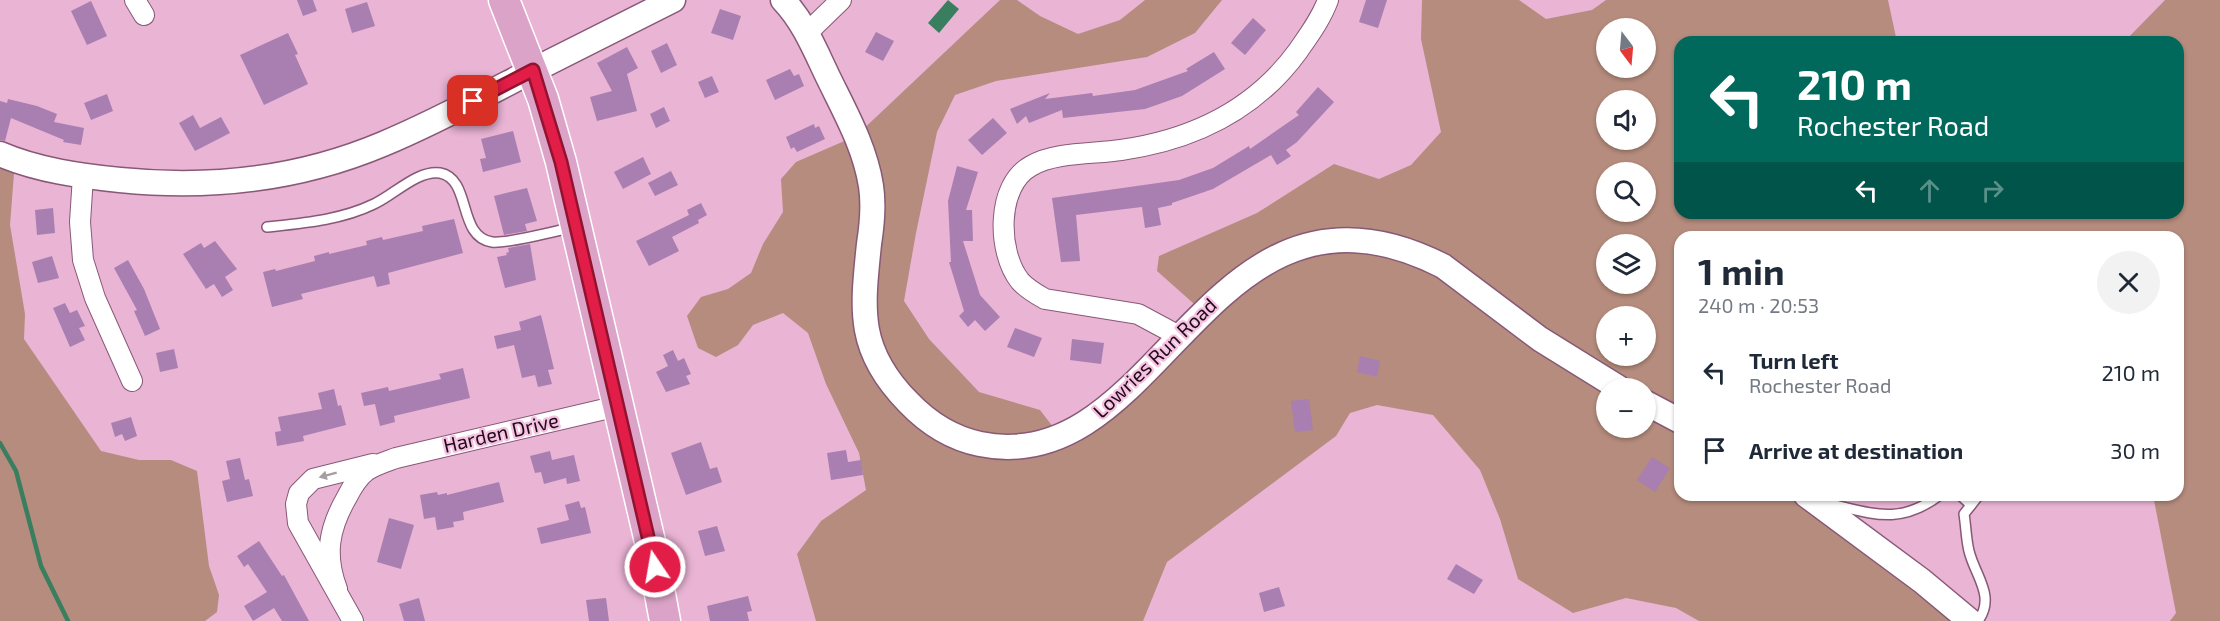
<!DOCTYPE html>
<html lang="en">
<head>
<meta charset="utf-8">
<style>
  :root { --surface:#fff; --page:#f2f2f3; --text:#1f2937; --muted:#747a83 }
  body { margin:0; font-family:"Exo 2",sans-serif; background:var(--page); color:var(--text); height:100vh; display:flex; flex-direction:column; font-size:22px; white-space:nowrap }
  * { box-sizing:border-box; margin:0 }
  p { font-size:20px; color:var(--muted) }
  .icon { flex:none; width:33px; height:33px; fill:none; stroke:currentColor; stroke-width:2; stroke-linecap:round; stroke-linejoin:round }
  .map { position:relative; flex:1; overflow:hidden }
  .panel { position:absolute; left:1674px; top:231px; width:510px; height:270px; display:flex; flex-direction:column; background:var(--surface); border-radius:18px; box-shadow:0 2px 4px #0004 }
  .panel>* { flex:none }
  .hud { position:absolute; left:1674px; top:36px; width:510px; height:183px; border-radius:18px; box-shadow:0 2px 4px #0004; background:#00695c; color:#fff; overflow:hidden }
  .needle { width:39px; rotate:164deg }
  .tools { position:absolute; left:1596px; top:18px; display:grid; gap:12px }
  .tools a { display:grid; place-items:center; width:60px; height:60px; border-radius:50%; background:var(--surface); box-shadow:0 2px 4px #0004; font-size:30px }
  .pin { position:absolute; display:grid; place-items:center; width:51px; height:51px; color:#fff; margin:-26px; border-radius:12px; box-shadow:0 3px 9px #0006 }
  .me { position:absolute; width:66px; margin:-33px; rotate:348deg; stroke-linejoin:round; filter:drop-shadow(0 0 4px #0008) }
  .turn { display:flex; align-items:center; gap:21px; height:126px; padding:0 24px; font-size:27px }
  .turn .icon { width:78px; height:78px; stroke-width:2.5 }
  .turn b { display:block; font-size:42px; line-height:51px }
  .lanes { display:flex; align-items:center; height:57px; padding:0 24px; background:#0003; justify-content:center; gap:30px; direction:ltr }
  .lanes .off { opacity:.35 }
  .round { display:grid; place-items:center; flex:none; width:63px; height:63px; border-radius:32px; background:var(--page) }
  .headline { display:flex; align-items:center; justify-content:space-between; height:102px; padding:0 24px }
  h1 { font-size:36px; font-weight:700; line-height:45px }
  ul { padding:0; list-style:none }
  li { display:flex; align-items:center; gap:18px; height:78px; padding:0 24px }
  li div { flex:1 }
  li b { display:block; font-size:22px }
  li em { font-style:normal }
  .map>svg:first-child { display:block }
</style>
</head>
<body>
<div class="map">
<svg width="2220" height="621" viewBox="0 0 2220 621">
  <rect width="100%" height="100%" fill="#eab4d5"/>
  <g fill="#b58c7d" fill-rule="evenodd">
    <path d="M1000,0H1017L1040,16L1078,34L1120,20L1145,0H1222L1195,33L1147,57L996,81L955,95L937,132L916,233L904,301L929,339L979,392L1040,410L1060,436L1202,311L1157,271L1159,256L1257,213L1334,164L1379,179L1411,165L1441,132L1421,39L1422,0H1519L1546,19L1592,10L1606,0H1888L1897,42H1680V213H2178V42H2124L2165,0H2220V621H2170L2176,613L2153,495H2178V237H1680V495H1806L1970,621H1699L1676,608L1626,598L1573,613L1518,579L1500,519L1480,470L1433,415L1377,405L1350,413L1336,436L1167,562L1143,621H816L797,554L821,521L866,490L859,453L826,384L808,333L783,313L753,325L738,345L716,357L698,348L687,316L701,297L728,289L751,273L763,244L783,212L781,179L796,162L856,136ZM1606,28H1646V68H1606ZM1606,100H1646V140H1606ZM1606,172H1646V212H1606ZM1606,244H1646V284H1606ZM1606,316H1646V356H1606ZM1606,388H1646V428H1606Z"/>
    <path d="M0,154L15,160L10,225L25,314L24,339L101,451L139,460H171L197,471L209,566L219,595L217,612L205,621H0Z"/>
  </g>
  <path fill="#397e5e" d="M948,0L959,9L939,33L928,23Z"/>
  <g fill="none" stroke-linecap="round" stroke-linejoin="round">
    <path stroke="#397e5e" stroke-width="4.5" d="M0,443L16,471L41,566L68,621"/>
  </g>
  <g fill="#a97eb0">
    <path d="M297,0H313L317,11L303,16Z"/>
    <path d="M1366,0H1387L1378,28L1359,22Z"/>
    <path d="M91,1L107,36L87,45L71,11Z"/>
    <path d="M367,2L375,26L352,33L345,9Z"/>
    <path d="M720,9L741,16L733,40L711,33Z"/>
    <path d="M1253,18L1266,30L1245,55L1231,43Z"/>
    <path d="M876,32L894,41L883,61L865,52Z"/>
    <path d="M288,33L298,54L295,55L308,84L264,105L240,55Z"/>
    <path d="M667,43L677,65L661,73L651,51Z"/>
    <path d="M627,47L638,68L627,74L637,111L597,121L590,97L612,91L597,63Z"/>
    <path d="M1214,52L1225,69L1182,96L1145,109L1063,118L1062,110L1029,123L1026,116L1017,124L1010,109L1050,93L1045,99L1092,93L1093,96L1135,90L1188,71L1186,69Z"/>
    <path d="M790,69L794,76L799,74L804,86L775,100L766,80Z"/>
    <path d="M712,76L719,92L705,98L698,82Z"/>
    <path d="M1318,87L1334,102L1297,142L1286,150L1291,156L1277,165L1271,155L1213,189L1172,203V205L1158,208L1161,225L1145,228L1142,207L1076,215L1080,261L1061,262L1052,198L1179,180L1213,168L1249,146L1250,149L1299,115L1296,112Z"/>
    <path d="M107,94L113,111L91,120L84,103Z"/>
    <path d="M8,99L37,106L57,114L54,122L84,128L81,145L63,142L64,140L11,118L5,141L0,140V101L7,103Z"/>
    <path d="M664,107L670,121L656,128L650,114Z"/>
    <path d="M193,115L200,128L221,117L230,133L195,151L179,123Z"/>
    <path d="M993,118L1007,133L982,155L968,140Z"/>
    <path d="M814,124L815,128L819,126L825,139L797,152L794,147L791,149L786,137Z"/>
    <path d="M513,131L521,162L483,172L480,159L486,158L481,139Z"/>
    <path d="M643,157L651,174L623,189L614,172Z"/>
    <path d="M957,166L978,172L966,210H972L973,241H963L980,295L1000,317L985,331L975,320L968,327L959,316L964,311L949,262H951L948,201Z"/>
    <path d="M671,171L678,185L655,196L648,183Z"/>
    <path d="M527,188L537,221L525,224L527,231L504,235L494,196Z"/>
    <path d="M701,203L707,215L698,220L699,223L672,237L679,251L649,266L636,241L689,215L687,210Z"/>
    <path d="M53,208L55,233L37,235L35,210Z"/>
    <path d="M454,219L463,253L388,273L390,284L377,287L374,276L301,294L303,299L272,307L263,272L275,269L276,271L315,261L314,256L329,252V254L367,245L366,241L382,237L383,240L423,231L422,226Z"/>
    <path d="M215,241L237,269L225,277L233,290L222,297L214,284L206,289L183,254L201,243L204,248Z"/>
    <path d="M530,244L536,280L505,288L497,257L507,255L506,253L509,252L508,248Z"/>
    <path d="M52,256L59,278L38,283L32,262Z"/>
    <path d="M128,260L144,289L160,329L145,336L134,311L137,310L114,268Z"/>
    <path d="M65,303L70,313L77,310L85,326L79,328L85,340L70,347L53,308Z"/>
    <path d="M541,315L554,369L548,370L552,384L538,387L535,375L522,378L514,345L497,349L494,336L521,330L519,322Z"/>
    <path d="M1015,328L1042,338L1034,357L1007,347Z"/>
    <path d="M1072,339L1104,343L1101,364L1070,360Z"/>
    <path d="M174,349L178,368L160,372L156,353Z"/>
    <path d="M673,350L678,361L684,358L691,374L686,376L690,384L666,392L656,372L668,366L663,355Z"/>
    <path d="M1360,356L1380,361L1377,377L1357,372Z"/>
    <path d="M463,368L470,398L394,416L395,422L380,426L375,404L364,406L361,393L388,387L389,391L441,379L439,374Z"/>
    <path d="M334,389L338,406L341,405L346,425L303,436L304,441L277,446L275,432L281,431L278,417L322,409L318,393Z"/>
    <path d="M1309,399L1313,430L1295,432L1291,401Z"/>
    <path d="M131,417L137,436L125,441L122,434L115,437L111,423Z"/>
    <path d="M701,442L710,469L717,467L722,482L686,495L671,453Z"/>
    <path d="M846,450L848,462L861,460L863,475L831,480L827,453Z"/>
    <path d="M550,451L552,460L574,455L580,481L567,484L566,478L544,484L541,472L535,473L530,456Z"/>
    <path d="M1652,457L1670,468L1655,492L1637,480Z"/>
    <path d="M240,458L245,480L249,479L253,496L227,502L222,481L230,479L226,461Z"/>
    <path d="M499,482L504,502L463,512L464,520L453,522L454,527L437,530L435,517L424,519L420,495L437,492L438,495L447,493V495Z"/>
    <path d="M579,501L581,508L585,507L591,533L541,544L537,528L569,520L565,505Z"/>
    <path d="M389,518L414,525L401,569L377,562Z"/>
    <path d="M717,526L725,551L705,556L698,531Z"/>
    <path d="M259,541L282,576L284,575L309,621H282L274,608L253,621L244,606L267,592L248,564L244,567L237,556Z"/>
    <path d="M1456,564L1483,580L1474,594L1447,579Z"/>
    <path d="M1279,587L1285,606L1264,612L1259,593Z"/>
    <path d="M748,596L752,611L747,612L749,621H710L707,606Z"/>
    <path d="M419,598L425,621H404L399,604Z"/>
    <path d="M606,598L609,621H589L586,600Z"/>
  </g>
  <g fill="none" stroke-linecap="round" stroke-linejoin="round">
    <defs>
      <g id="service">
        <path d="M267,227C304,223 341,220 374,204C394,195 417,170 440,173C472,179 457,237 492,242C508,244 556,231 574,227"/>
        <path d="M1960,495L1971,505"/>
        <path d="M1830,504C1874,514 1900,525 1940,495"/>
        <path d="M1978,621C1996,596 1975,576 1969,551C1966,539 1966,526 1964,514L1979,495"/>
      </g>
      <g id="minor">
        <path d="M135,0L144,15"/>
        <path d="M807,33L841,0"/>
        <path d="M83,176L80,222L83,260L95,298L132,381"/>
        <path d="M1179,336L1138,314L1045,299C1036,294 1027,289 1020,281C997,252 996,185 1031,166C1054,152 1094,154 1121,150C1192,140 1255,110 1298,51C1309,35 1321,19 1328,0"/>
        <path d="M337,589C324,555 329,528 347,497C352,487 357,478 366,471C375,465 385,462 396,458L618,406"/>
        <path d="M353,621L298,523L296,504L299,493L313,479L373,464"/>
      </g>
      <g id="tertiary">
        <path d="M783,0C804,22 815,50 828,77C845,112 865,147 871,186C874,205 872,225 869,244C862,311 857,350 908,402C928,423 951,438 980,444C1163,482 1207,146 1443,266L1540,339L1619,388"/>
        <path d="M0,154C37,170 80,176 120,180C209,189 300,179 383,144C429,125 474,101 518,78C570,52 621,26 673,0"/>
        <path d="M1646,403L1680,421"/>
        <path d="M1806,495L1922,581L1970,621"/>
      </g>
      <path id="primary" d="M504,0L543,99L561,162L651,546L665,621"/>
    </defs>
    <use href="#service" stroke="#885976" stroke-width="12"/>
    <use href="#minor" stroke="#885976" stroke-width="22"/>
    <use href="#tertiary" stroke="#885976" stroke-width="27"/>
    <use href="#primary" stroke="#fff" stroke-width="33"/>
    <use href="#service" stroke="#fff" stroke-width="9"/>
    <use href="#minor" stroke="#fff" stroke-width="20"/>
    <use href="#tertiary" stroke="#fff" stroke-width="24"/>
    <use href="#primary" stroke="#dca3c8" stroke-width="30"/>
  </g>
  <defs><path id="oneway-solid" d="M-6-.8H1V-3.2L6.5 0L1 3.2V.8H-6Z" transform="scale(1.5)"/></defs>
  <use fill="#a59ea3" href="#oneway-solid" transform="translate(328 475) rotate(165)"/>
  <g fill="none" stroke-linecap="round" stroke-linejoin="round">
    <defs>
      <path id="route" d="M473,101L533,70L561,162L655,567"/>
    </defs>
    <use href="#route" stroke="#92132f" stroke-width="15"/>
    <use href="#route" stroke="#e11d48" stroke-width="10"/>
  </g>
  <g text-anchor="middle" stroke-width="4.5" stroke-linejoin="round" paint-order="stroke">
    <g font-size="20" fill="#1e0c18" stroke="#f7c1e2">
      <text transform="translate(1155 358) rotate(-44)" y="7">Lowries Run Road</text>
      <text transform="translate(501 433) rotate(-13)" y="7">Harden Drive</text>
    </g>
  </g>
</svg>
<div class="tools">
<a><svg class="needle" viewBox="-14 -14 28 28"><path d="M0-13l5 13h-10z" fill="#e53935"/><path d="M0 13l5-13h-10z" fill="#747a83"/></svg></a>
<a><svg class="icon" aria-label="sound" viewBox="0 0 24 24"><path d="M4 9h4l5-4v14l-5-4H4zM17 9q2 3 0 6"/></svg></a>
<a><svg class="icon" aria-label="search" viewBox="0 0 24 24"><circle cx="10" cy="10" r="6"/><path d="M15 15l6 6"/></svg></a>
<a><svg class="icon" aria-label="layers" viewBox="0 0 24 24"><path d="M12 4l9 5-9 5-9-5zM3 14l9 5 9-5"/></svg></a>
<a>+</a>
<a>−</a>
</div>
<div class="pin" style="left:473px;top:101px;background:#d93025"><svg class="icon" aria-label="arrive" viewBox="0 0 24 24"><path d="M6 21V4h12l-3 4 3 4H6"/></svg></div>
<svg class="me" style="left:655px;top:567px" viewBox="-20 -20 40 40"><circle r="17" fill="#e11d48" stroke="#fff" stroke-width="3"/><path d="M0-11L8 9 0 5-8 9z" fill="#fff"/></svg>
<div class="hud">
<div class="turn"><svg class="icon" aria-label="left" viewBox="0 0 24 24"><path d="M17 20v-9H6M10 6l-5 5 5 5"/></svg><div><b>210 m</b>Rochester Road</div></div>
<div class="lanes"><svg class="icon" aria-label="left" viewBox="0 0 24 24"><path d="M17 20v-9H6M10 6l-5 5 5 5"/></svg><svg class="icon off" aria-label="ahead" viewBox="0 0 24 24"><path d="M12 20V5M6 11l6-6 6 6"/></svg><svg class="icon off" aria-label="right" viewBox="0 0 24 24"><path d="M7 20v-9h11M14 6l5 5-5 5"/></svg></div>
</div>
<section class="panel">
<div class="headline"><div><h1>1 min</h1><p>240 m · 20:53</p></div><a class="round"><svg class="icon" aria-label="close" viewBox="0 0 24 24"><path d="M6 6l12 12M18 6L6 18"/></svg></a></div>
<ul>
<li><svg class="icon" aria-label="left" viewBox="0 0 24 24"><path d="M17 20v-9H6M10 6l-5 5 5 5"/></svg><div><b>Turn left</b><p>Rochester Road</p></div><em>210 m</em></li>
<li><svg class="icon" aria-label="arrive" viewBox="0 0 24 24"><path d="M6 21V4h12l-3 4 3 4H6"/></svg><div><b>Arrive at destination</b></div><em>30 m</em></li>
</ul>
</section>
</div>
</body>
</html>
